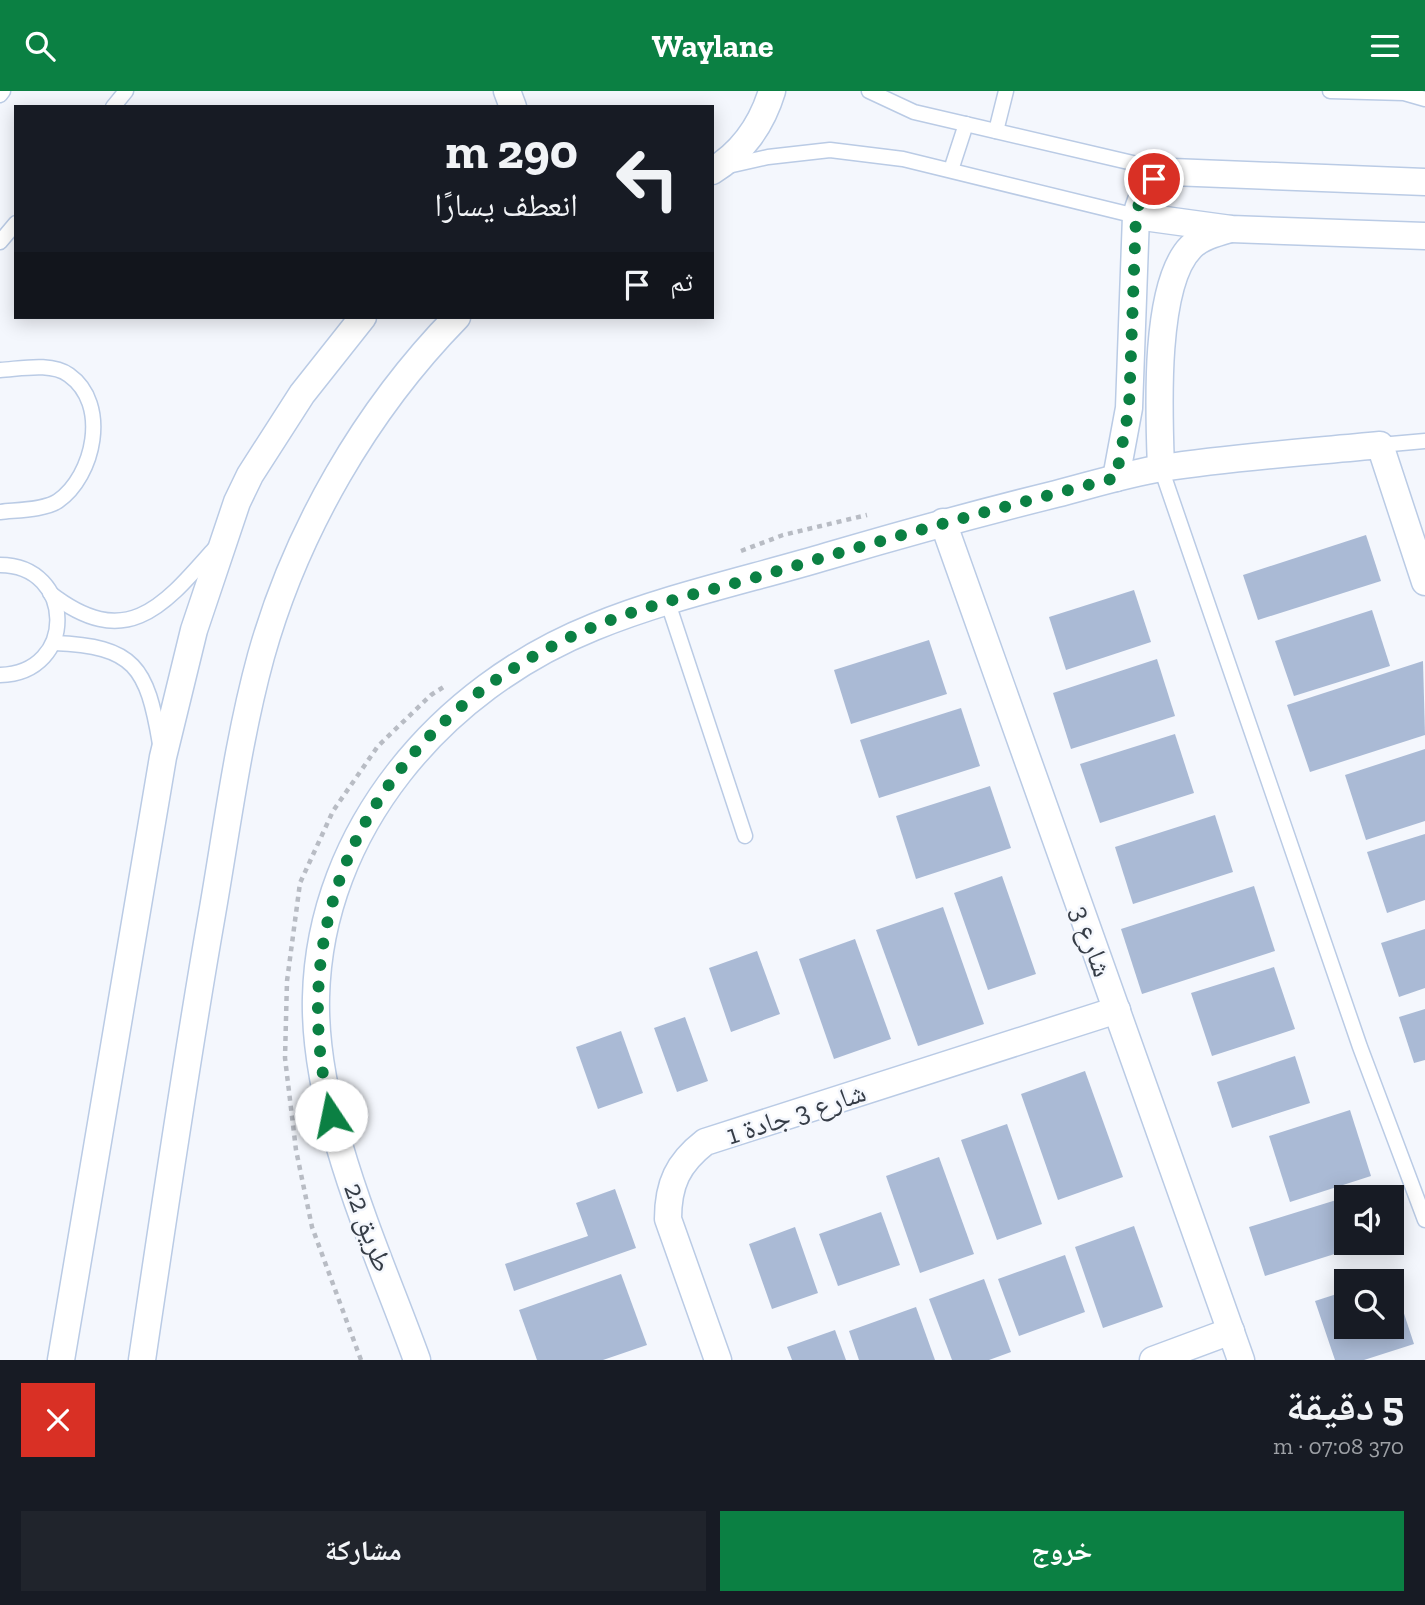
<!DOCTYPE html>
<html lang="ar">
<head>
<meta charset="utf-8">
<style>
  :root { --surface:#171b24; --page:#20242c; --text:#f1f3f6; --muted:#9ea1a6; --accent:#0b8043 }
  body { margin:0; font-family:"Zilla Slab","Noto Naskh Arabic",serif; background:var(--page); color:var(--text); direction:rtl; height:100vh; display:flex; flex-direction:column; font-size:26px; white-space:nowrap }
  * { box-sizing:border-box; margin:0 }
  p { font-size:23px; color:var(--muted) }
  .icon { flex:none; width:38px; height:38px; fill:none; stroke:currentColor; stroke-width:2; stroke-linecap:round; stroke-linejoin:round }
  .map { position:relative; height:1269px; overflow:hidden; direction:ltr }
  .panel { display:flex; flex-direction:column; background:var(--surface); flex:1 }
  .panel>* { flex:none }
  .hud { position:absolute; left:14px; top:14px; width:700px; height:214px; border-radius:0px; box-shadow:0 4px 18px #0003; direction:rtl; background:#171b24; color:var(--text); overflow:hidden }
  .controls { position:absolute; left:1334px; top:1094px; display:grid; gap:14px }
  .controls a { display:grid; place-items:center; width:70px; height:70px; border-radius:0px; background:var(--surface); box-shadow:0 4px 18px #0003; font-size:35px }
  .pin { position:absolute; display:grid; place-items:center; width:60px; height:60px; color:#fff; margin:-30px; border:4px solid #fff; border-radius:50%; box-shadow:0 2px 7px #0007 }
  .me { position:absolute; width:77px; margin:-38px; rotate:349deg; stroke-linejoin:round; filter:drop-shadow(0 0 5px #0008) }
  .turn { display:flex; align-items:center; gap:24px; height:147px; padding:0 21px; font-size:32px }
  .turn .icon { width:91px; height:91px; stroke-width:2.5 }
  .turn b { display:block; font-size:49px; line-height:60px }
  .then { display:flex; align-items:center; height:66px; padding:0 21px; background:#0003; gap:14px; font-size:26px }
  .round { display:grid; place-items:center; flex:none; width:74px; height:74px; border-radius:0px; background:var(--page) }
  .head { display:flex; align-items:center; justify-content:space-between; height:119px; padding:0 21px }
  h1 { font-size:42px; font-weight:700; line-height:52px }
  .action { display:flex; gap:14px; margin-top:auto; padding:14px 21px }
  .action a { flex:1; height:80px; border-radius:0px; background:var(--accent); color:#fff; font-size:28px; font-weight:700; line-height:80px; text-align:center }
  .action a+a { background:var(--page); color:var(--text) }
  header { display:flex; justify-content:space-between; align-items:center; height:91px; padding:0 21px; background:var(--accent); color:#fff; font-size:32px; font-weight:700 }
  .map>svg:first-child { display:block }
</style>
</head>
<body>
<header><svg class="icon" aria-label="menu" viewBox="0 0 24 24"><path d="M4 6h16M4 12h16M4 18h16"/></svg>Waylane<svg class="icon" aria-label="search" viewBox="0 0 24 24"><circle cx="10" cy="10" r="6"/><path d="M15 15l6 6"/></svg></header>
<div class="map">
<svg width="1425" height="1269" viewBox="0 0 1425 1269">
  <rect width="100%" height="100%" fill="#f4f7fd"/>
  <g fill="#aabad5">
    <path d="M1366,444L1381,490L1258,529L1243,484Z"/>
    <path d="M1134,499L1151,551L1066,579L1049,526Z"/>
    <path d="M1372,519L1390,575L1294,605L1275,550Z"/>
    <path d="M929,549L947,603L851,633L834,579Z"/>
    <path d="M1157,568L1175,625L1071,658L1053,602Z"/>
    <path d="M1423,570L1425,644L1310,681L1287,614Z"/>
    <path d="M961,617L980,675L879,707L860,649Z"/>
    <path d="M1175,643L1194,702L1100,732L1080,673Z"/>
    <path d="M1425,658V730L1366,749L1345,684Z"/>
    <path d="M990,695L1011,757L916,788L896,725Z"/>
    <path d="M1215,724L1233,781L1133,813L1115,756Z"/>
    <path d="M1425,743V809L1387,822L1367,761Z"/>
    <path d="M1002,785L1036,883L988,899L954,802Z"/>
    <path d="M1254,795L1275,860L1142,903L1121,838Z"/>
    <path d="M943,816L984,933L918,955L876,839Z"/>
    <path d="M1425,838V897L1399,906L1381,852Z"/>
    <path d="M855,848L891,948L834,968L799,868Z"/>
    <path d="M757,860L780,923L731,941L709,877Z"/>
    <path d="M1274,876L1295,938L1212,965L1191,902Z"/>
    <path d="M1425,918V969L1414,972L1399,926Z"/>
    <path d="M685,926L708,990L677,1001L654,937Z"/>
    <path d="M621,940L643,1002L598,1018L576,956Z"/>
    <path d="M1295,965L1310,1012L1232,1037L1217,991Z"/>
    <path d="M1085,980L1123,1086L1058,1109L1021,1003Z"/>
    <path d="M1350,1019L1371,1085L1290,1111L1269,1045Z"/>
    <path d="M1007,1033L1042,1133L997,1149L961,1049Z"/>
    <path d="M939,1066L974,1163L920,1182L886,1085Z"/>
    <path d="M615,1098L636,1157L514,1200L505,1173L588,1145L576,1112Z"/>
    <path d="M1346,1106V1152L1363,1154L1265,1185L1249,1136Z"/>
    <path d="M881,1121L900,1174L838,1195L819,1143Z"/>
    <path d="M1134,1135L1163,1216L1103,1237L1075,1156Z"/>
    <path d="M795,1136L818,1202L772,1218L749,1153Z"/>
    <path d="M1065,1164L1085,1221L1019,1245L998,1188Z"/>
    <path d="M621,1183L647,1254L603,1269H537L519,1219Z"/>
    <path d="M1392,1186L1414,1253L1364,1269H1335L1315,1210L1346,1200V1236H1391V1190L1380,1189Z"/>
    <path d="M984,1188L1011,1261L989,1269H952L929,1208Z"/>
    <path d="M916,1216L935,1269H859L849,1240Z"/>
    <path d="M835,1239L846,1269H792L787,1256Z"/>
  </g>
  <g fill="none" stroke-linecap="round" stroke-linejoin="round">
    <defs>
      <g id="lane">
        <path d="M869,0L914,21L1167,80"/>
        <path d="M1330,0L1404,2L1425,8"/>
        <path d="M0,4L3,0"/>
        <path d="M113,16L126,0"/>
        <path d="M996,40L1006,0"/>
        <path d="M728,75L768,66L830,59L903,68L1136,125"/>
        <path d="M951,79L966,33"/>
        <path d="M0,151L16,132"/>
        <path d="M0,279C20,278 51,271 69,284C110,313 94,385 58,410C45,419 16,419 0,421"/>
        <path d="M1380,354L1425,350"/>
        <path d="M1161,377L1360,956L1425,1129"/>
        <path d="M0,474C75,474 78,582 0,584"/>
        <path d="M50,502C126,561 163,516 214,458"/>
        <path d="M668,512L745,745"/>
        <path d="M54,552C135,555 147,576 160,653"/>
      </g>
      <g id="street">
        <path d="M507,0L513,16"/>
        <path d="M712,80C742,62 762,33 772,0"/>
        <path d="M1136,125L1231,138L1425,145"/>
        <path d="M1161,377C1159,324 1153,194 1191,156C1201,146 1216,142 1230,138"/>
        <path d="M1116,387L1129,317L1136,125C1142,102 1148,89 1172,81L1425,91"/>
        <path d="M943,431L1241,1269"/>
        <path d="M61,1269L163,666L194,539L237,411L250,384L302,303L363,226"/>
        <path d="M142,1269C164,1120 186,971 212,823C227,737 238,649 261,565C296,440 366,319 457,226"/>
        <path d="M417,1269C377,1159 313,1023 316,906C320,738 442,597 594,536C667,506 751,488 828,465C903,443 979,422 1056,403C1091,394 1126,383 1162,377C1234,366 1308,361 1380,354L1425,491"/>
        <path d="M718,1269L668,1128C668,1093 678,1072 705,1051L1117,919"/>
        <path d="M1153,1269L1231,1240"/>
      </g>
    </defs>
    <use href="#lane" stroke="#bacbe5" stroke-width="17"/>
    <use href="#street" stroke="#bacbe5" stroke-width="29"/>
    <g stroke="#b8bcc4" stroke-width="4.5" stroke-dasharray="5 5" stroke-linecap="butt">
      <path d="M741,460L783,444L867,424"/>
      <path d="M361,1269L312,1136L296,1059L285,967L287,890L300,792L333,720L378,655L431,604L445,595"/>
    </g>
    <use href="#lane" stroke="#fff" stroke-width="14"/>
    <use href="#street" stroke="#fff" stroke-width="26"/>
  </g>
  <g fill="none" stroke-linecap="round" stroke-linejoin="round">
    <path stroke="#0b8043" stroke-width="12" stroke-dasharray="0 21.6" d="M331,1024C278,806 390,621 593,536C653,511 719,498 781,479C892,446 1004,415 1116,387L1129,317L1136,125L1141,104L1154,88"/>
  </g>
  <g text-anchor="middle" stroke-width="5" stroke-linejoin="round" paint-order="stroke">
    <g font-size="28" fill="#363d47" stroke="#f4f7fd">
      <text transform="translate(1092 850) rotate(70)" y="10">شارع 3</text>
      <text transform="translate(796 1022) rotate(-18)" y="10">شارع 3 جادة 1</text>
      <text transform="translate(369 1136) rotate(70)" y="10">طريق 22</text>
    </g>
  </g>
</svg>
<div class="controls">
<a><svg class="icon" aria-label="sound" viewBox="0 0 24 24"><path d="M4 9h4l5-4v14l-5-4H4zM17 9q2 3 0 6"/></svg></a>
<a><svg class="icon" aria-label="search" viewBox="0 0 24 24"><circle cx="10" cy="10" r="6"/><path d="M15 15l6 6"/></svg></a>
</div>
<div class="pin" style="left:1154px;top:88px;background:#d93025"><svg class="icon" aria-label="arrive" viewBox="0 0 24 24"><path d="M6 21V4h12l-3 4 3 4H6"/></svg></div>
<svg class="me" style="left:331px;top:1024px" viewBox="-20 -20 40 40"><circle r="19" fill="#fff"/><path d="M0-13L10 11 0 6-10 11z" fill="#0b8043"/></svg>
<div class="hud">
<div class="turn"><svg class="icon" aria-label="left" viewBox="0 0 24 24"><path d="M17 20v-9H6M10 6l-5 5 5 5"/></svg><div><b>290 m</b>انعطف يسارًا</div></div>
<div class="then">ثم<svg class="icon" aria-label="arrive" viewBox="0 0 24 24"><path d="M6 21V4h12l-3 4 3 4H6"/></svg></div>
</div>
</div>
<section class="panel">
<div class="head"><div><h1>5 دقيقة</h1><p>370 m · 07:08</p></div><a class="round" style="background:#d93025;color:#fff"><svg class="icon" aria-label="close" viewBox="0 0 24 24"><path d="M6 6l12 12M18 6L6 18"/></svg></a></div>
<div class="action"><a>خروج</a><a>مشاركة</a></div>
</section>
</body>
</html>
